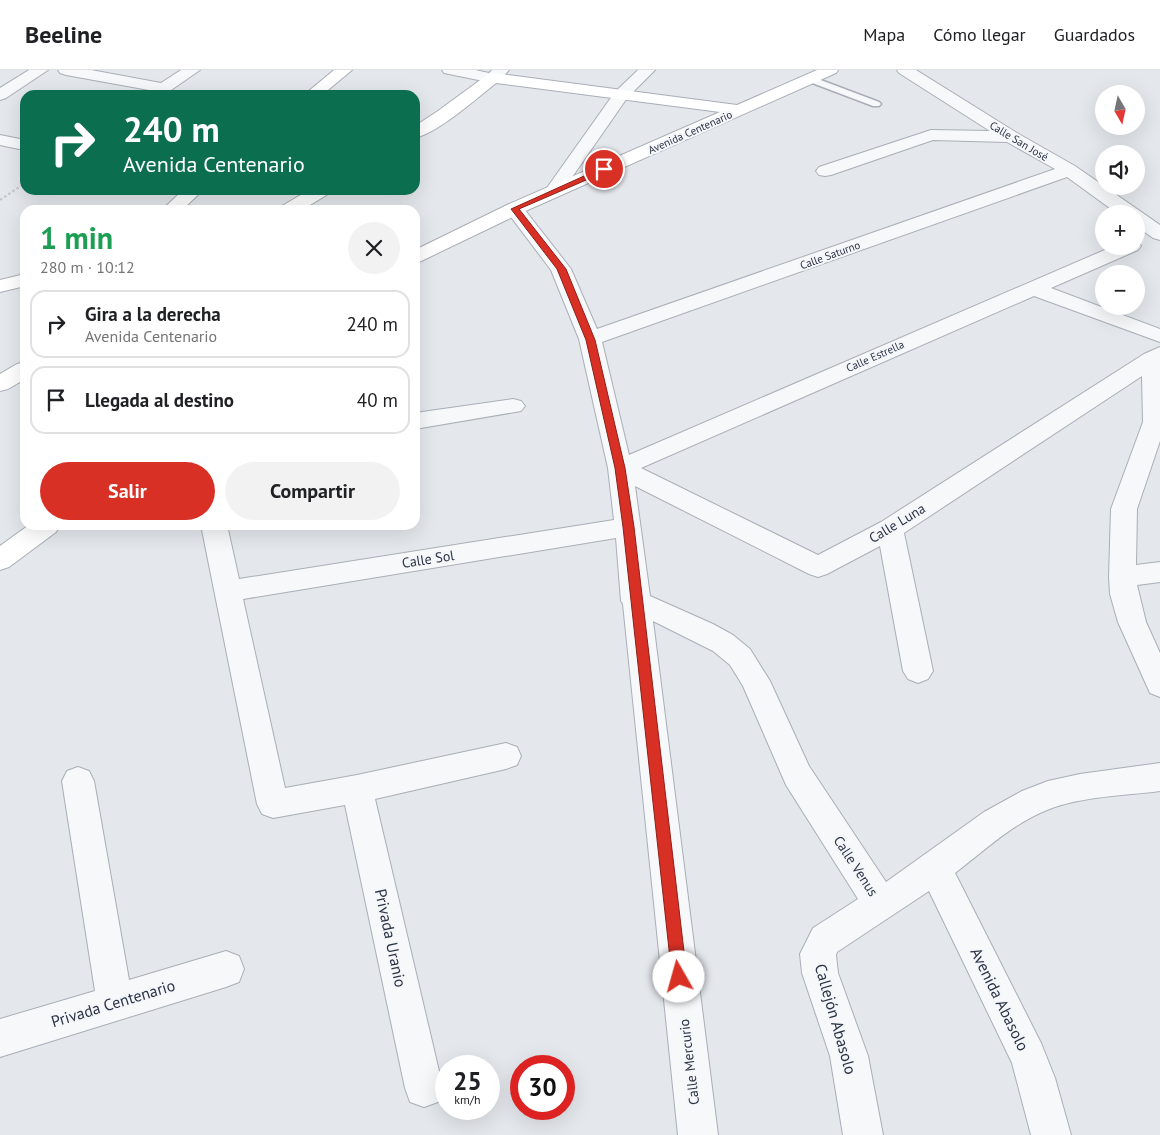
<!DOCTYPE html>
<html lang="es">
<head>
<meta charset="utf-8">
<style>
  :root { --surface:#fff; --page:#f2f2f2; --text:#202124; --muted:#757577; --line:#e0e0e0; --accent:#d93025 }
  body { margin:0; font-family:"PT Sans",sans-serif; background:var(--page); color:var(--text); height:100vh; display:flex; flex-direction:column; font-size:19px; white-space:nowrap }
  * { box-sizing:border-box; margin:0 }
  p { font-size:16px; color:var(--muted) }
  .icon { flex:none; width:28px; height:28px; fill:none; stroke:currentColor; stroke-width:2; stroke-linecap:round; stroke-linejoin:round }
  .map { position:relative; flex:1; overflow:hidden }
  .side { position:absolute; left:20px; top:135px; width:400px; height:325px; display:flex; flex-direction:column; background:var(--surface); border-radius:15px; box-shadow:0 5px 20px #0002 }
  .side>* { flex:none }
  .hud { position:absolute; left:20px; top:20px; width:400px; height:105px; border-radius:15px; box-shadow:0 5px 20px #0002; background:#0b6e4f; color:#fff; overflow:hidden }
  .needle { width:32px; rotate:171deg }
  .buttons { position:absolute; left:1095px; top:15px; display:grid; gap:10px }
  .buttons a { display:grid; place-items:center; width:50px; height:50px; border-radius:50%; background:var(--surface); box-shadow:0 5px 20px #0002; font-size:25px }
  .speed { position:absolute; left:435px; top:985px; display:flex; gap:10px; font-size:25px; font-weight:700; text-align:center }
  .speed>* { display:grid; place-content:center; width:65px; height:65px; border-radius:50%; background:var(--surface); box-shadow:0 5px 20px #0002; line-height:1 }
  .speed small { font-size:12px; font-weight:400 }
  .speed .limit { border:8px solid #d22; background:#fff; color:#111 }
  .pin { position:absolute; display:grid; place-items:center; width:42px; height:42px; color:#fff; margin:-21px; border:2px solid #fff; border-radius:50%; box-shadow:0 1px 5px #0007 }
  .me { position:absolute; width:55px; margin:-28px; rotate:353deg; stroke-linejoin:round; filter:drop-shadow(0 0 4px #0008) }
  .turn { display:flex; align-items:center; gap:18px; height:105px; padding:0 20px; font-size:22px }
  .turn .icon { width:65px; height:65px; stroke-width:2.5 }
  .turn b { display:block; font-size:35px; line-height:42px }
  .round { display:grid; place-items:center; flex:none; width:52px; height:52px; border-radius:26px; background:var(--page) }
  .headline { display:flex; align-items:center; justify-content:space-between; height:85px; padding:0 20px }
  h1 { font-size:30px; font-weight:700; line-height:38px; color:#1e9e55 }
  .cta { display:flex; gap:10px; margin-top:auto; padding:10px 20px }
  .cta a { flex:1; height:58px; border-radius:30px; background:var(--accent); color:#fff; font-size:20px; font-weight:700; line-height:58px; text-align:center }
  .cta a+a { background:var(--page); color:var(--text) }
  ul { padding:0; list-style:none }
  li { display:flex; align-items:center; gap:15px; height:68px; margin:0 10px 8px; padding:0 10px; border:2px solid var(--line); border-radius:15px }
  li div { flex:1 }
  li b { display:block; font-size:19px }
  li em { font-style:normal }
  header { display:flex; align-items:center; gap:30px; box-sizing:border-box; height:70px; padding:0 25px; background:var(--surface); border-bottom:1px solid var(--line) }
  header strong { font-size:24px }
  nav { display:flex; gap:28px; margin-inline-start:auto; font-size:18px }
  .map>svg:first-child { display:block }
</style>
</head>
<body>
<header>
<strong>Beeline</strong>
<nav><a>Mapa</a><a>Cómo llegar</a><a>Guardados</a></nav>
</header>
<div class="map">
<svg width="1160" height="1065" viewBox="0 0 1160 1065">
  <rect width="100%" height="100%" fill="#e4e7ec"/>
  <g fill="none" stroke-linecap="round" stroke-linejoin="round">
    <defs>
      <path id="lane" d="M810,6L879,32L881,34L879,36H873L807,11L805,9Z"/>
      <g id="street">
        <path d="M29,0H48L6,28L0,30V18Z"/>
        <path d="M58,0H91L161,13L181,0H200L164,25H145L149,20L66,5L60,3Z"/>
        <path d="M442,0H475L489,3L492,0H509L499,11L493,13L444,3Z"/>
        <path d="M638,0H655L627,28L559,126L553,127L547,126L544,122L615,22Z"/>
        <path d="M897,0H916L1017,63L1075,96L1160,155V170L1153,168L1136,156V144H1118L1067,107L602,272L629,385L1114,176H1136V171L1141,176L1138,180L1051,218L1160,259V272L1034,226L641,398L818,485L881,452L1144,284L1160,277V371L1137,439L1136,495L1160,492V512L1137,515L1146,552L1160,583V627L1150,623L1118,552L1110,524L1109,507L1111,439L1143,352L1142,306L904,463L933,601L928,609L918,613L908,609L903,601L880,476L827,504L818,507L809,504L635,416L650,526L713,554L733,565L750,579L770,611L809,696L886,812L984,742L1022,721L1048,711L1080,704L1160,693V721C1123,726 1082,726 1047,740C1012,754 984,781 955,803L1041,973L1055,1008L1071,1065H1031L1012,993L929,821L837,882L836,885L838,903L868,986L883,1065H843L830,986L802,903L800,884L813,858L858,829L786,715L743,616L730,595L713,581L653,551L718,1065H678L623,534L621,531L616,468L243,529L285,718L357,705L506,673L517,677L521,686L517,695L506,699L375,729L443,1018L438,1032L424,1037L410,1032L405,1018L345,735L273,748L262,744L257,734L201,455H227L239,509L614,450L608,398L579,269L551,200L505,139L507,135L514,133L521,135L571,199L597,259L1055,99L1007,72L933,70L831,105L825,106L819,105L816,101L819,97L931,60L990,61L899,3Z"/>
        <path d="M0,65L25,70V78L19,79L0,75Z"/>
        <path d="M513,329L521,331L525,336L521,341L415,359V343Z"/>
        <path d="M78,697L89,701L94,711L129,910L226,881L239,886L244,899L239,912L226,917L0,987V949L95,921L62,711L67,701Z"/>
      </g>
      <g id="secondary">
        <path d="M334,0H352L322,25H304Z"/>
        <path d="M817,0H838L836,3L521,143L415,194V180L507,135L720,42L496,13C476,29 439,62 415,68V56L438,41L487,5L493,3L737,35Z"/>
        <path d="M183,120H203L182,140H162Z"/>
        <path d="M309,120H331L328,124L302,140H280L282,136Z"/>
        <path d="M25,204V216L0,222V210Z"/>
        <path d="M25,292V309L8,319L0,321V304L17,294Z"/>
        <path d="M29,455H60L56,462L9,497L0,500V476Z"/>
      </g>
    </defs>
    <use href="#lane" stroke="#a9aeb7" stroke-width="3"/>
    <use href="#street" stroke="#a9aeb7" stroke-width="2"/>
    <use href="#secondary" stroke="#a9aeb7" stroke-width="2"/>
    <path stroke="#c2c5cb" stroke-width="2" stroke-dasharray="2.5 2.5" stroke-linecap="butt" d="M0,130L25,113"/>
    <use href="#lane" fill="#f7f8fa" fill-rule="evenodd"/>
    <use href="#street" fill="#f7f8fa" fill-rule="evenodd"/>
    <use href="#secondary" fill="#fff" fill-rule="evenodd"/>
  </g>
  <path fill="#d93025" stroke="#8d1f18" d="M604,97L607,98V101L519,139L566,199L595,270L625,398L634,457L687,907L685,912L679,914L674,912L672,907L623,457L615,398L586,270L557,199L511,139Z"/>
  <g text-anchor="middle" stroke-width="4" stroke-linejoin="round" paint-order="stroke">
    <g font-size="11" fill="#2b3445" stroke="#f4f6f9">
      <text transform="translate(690 62) rotate(-24)" y="4">Avenida Centenario</text>
      <text transform="translate(1019 71) rotate(31)" y="4">Calle San José</text>
      <text transform="translate(830 185) rotate(-20)" y="4">Calle Saturno</text>
      <text transform="translate(875 286) rotate(-24)" y="4">Calle Estrella</text>
    </g>
    <g font-size="14" fill="#2b3445" stroke="#f4f6f9">
      <text transform="translate(897 453) rotate(-31)" y="5">Calle Luna</text>
      <text transform="translate(428 489) rotate(-9)" y="5">Calle Sol</text>
      <text transform="translate(856 796) rotate(57)" y="5">Calle Venus</text>
      <text transform="translate(689 992) rotate(-97)" y="5">Calle Mercurio</text>
    </g>
    <g font-size="16" fill="#2b3445" stroke="#f4f6f9">
      <text transform="translate(391 868) rotate(78)" y="6">Privada Uranio</text>
      <text transform="translate(1000 929) rotate(64)" y="6">Avenida Abasolo</text>
      <text transform="translate(113 933) rotate(-17)" y="6">Privada Centenario</text>
      <text transform="translate(836 949) rotate(74)" y="6">Callejón Abasolo</text>
    </g>
  </g>
</svg>
<div class="buttons">
<a><svg class="needle" viewBox="-14 -14 28 28"><path d="M0-13l5 13h-10z" fill="#e53935"/><path d="M0 13l5-13h-10z" fill="#757577"/></svg></a>
<a><svg class="icon" aria-label="sound" viewBox="0 0 24 24"><path d="M4 9h4l5-4v14l-5-4H4zM17 9q2 3 0 6"/></svg></a>
<a>+</a>
<a>−</a>
</div>
<div class="speed"><div>25<small>km/h</small></div><div class="limit">30</div></div>
<div class="pin" style="left:604px;top:99px;background:#d93025"><svg class="icon" aria-label="arrive" viewBox="0 0 24 24"><path d="M6 21V4h12l-3 4 3 4H6"/></svg></div>
<svg class="me" style="left:679px;top:907px" viewBox="-20 -20 40 40"><circle r="19" fill="#fff"/><path d="M0-13L10 11 0 6-10 11z" fill="#d93025"/></svg>
<div class="hud">
<div class="turn"><svg class="icon" aria-label="right" viewBox="0 0 24 24"><path d="M7 20v-9h11M14 6l5 5-5 5"/></svg><div><b>240 m</b>Avenida Centenario</div></div>
</div>
<section class="side">
<div class="headline"><div><h1>1 min</h1><p>280 m · 10:12</p></div><a class="round"><svg class="icon" aria-label="close" viewBox="0 0 24 24"><path d="M6 6l12 12M18 6L6 18"/></svg></a></div>
<ul>
<li><svg class="icon" aria-label="right" viewBox="0 0 24 24"><path d="M7 20v-9h11M14 6l5 5-5 5"/></svg><div><b>Gira a la derecha</b><p>Avenida Centenario</p></div><em>240 m</em></li>
<li><svg class="icon" aria-label="arrive" viewBox="0 0 24 24"><path d="M6 21V4h12l-3 4 3 4H6"/></svg><div><b>Llegada al destino</b></div><em>40 m</em></li>
</ul>
<div class="cta"><a>Salir</a><a>Compartir</a></div>
</section>
</div>
</body>
</html>
